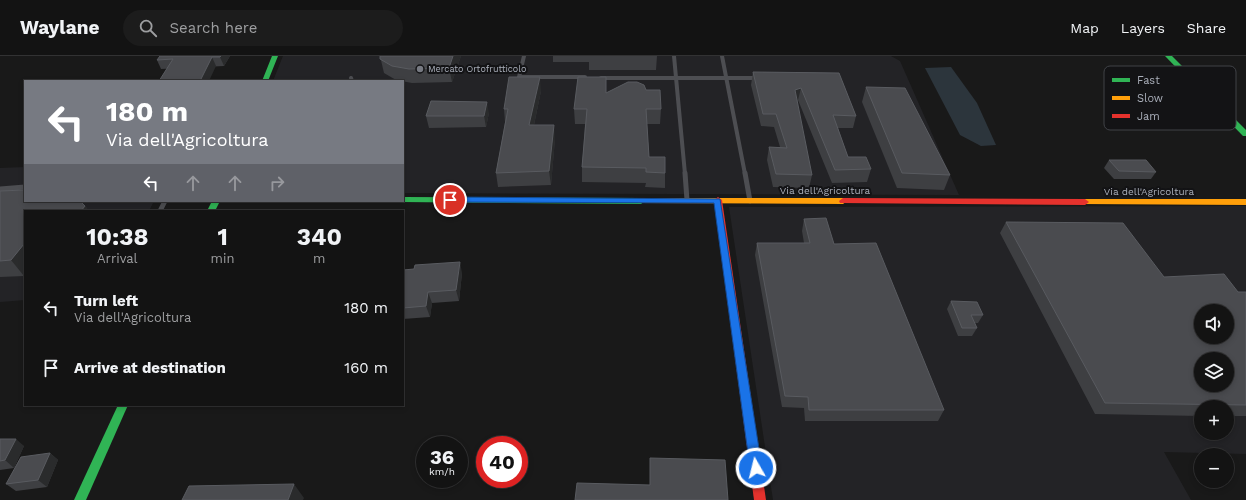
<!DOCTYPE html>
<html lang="en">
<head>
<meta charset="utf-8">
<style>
  :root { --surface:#131313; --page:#1c1c1c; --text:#f1f3f6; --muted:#9d9ea0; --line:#323233 }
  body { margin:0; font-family:"Work Sans",sans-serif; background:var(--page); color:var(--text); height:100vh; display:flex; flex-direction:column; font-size:15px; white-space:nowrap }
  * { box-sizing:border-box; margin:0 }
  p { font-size:13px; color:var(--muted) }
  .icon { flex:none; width:22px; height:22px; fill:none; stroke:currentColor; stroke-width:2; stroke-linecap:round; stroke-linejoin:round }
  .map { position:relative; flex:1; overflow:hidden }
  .panel { position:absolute; left:24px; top:154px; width:380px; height:196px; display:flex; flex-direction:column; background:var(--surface); border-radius:0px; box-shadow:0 2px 6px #0003,0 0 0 1px var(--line) }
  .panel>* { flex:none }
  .top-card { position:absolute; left:24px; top:24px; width:380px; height:122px; border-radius:0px; box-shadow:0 2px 6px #0003,0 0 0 1px var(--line); background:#777a82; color:#fff; overflow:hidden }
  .controls { position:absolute; left:1194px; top:248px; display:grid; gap:8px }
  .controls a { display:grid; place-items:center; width:40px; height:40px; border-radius:50%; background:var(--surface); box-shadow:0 2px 6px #0003,0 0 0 1px var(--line); font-size:20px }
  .speed { position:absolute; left:416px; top:380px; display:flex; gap:8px; font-size:20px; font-weight:700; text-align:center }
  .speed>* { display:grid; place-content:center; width:52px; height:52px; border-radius:50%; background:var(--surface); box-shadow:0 2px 6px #0003,0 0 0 1px var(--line); line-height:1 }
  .speed small { font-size:10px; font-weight:400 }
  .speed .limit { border:6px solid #d22; background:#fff; color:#111 }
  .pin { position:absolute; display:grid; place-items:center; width:34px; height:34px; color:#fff; margin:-17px; border:2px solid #fff; border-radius:50%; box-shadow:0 1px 4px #0007 }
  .me { position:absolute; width:44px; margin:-22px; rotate:352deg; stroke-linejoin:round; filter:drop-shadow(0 0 3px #0008) }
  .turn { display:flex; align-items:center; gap:14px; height:84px; padding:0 16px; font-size:18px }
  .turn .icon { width:52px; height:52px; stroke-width:2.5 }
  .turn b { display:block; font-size:28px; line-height:34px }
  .lanes { display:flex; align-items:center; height:38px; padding:0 16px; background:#0003; justify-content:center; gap:20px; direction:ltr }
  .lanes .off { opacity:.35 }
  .eta { display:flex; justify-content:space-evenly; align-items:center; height:68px; text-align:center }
  .eta b { font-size:24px; font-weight:700; line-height:28px }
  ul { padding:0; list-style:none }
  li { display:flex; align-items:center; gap:12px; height:60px; padding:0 16px }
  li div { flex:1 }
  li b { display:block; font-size:15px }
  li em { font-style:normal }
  header { display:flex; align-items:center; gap:24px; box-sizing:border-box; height:56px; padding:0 20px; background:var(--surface); border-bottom:1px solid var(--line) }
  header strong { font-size:19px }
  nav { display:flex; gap:22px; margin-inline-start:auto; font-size:14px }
  .search { width:280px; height:36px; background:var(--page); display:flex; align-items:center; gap:10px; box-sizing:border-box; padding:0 14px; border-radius:22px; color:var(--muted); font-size:15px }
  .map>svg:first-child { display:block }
</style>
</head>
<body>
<header>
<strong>Waylane</strong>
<div class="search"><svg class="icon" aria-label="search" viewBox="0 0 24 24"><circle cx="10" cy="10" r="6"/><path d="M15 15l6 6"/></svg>Search here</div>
<nav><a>Map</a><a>Layers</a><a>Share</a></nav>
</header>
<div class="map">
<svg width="1246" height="444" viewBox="0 0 1246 444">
  <rect width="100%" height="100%" fill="#191919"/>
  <g fill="#232326" fill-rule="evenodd">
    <path d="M283,0H891L900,5L959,139L403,137V25H273Z"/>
    <path d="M25,111V145H154L149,155H25V244L0,246V112Z"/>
    <path d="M1246,150V398L1164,396L1191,444H773L729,151ZM1201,255H1227V281H1201ZM1201,303H1227V329H1201ZM1201,351H1227V377H1201Z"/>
  </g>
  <path fill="#2c353c" d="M951,11L977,47L996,89L981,90L960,79L925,12Z"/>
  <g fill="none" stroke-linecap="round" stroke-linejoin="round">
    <g stroke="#4d4e52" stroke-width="4">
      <path d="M524,0L519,21H585"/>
      <path d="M674,0L685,118"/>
      <path d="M722,0L745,118"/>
      <path d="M351,22L352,25"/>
      <path d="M601,22H759"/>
    </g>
    <g stroke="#4d4e52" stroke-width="5">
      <path d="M685,117L687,144"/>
      <path d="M745,117L750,145"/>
      <path d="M0,133L25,131"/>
      <path d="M160,155L165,145"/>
    </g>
    <g fill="#30b455" fill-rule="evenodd">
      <path d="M272,0H278L268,25H262Z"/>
      <path d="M1165,0H1172L1246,74V80H1243Z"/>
      <path d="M403,141L641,142L645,145L641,148L400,146L403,145Z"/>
      <path d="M212,145H220L215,155H207Z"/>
      <path d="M118,349H128L86,444H74Z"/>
    </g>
    <g fill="#ff9f0a" fill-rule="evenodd">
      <path d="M641,142H843L847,145L843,148L638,147L637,145Z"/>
      <path d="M1085,143H1246V149L1082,148L1081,146Z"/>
    </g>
    <g fill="#e5322d" fill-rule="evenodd">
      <path d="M718,141L722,144L766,444H754L714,144Z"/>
      <path d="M843,142L1085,143L1089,146L1085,149L840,147L839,145Z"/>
    </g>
  </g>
  <g fill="#3e3f42">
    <path d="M160,0H230L224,10L161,13L157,4Z"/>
    <path d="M380,0H461L452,26L412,27L396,24L384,17Z"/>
    <path d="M553,0H657L656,14H589V6H553Z"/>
    <path d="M753,16L839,17L856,60L853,72H838L848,101L871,113L867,126L832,127L798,44L797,45L812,119L809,132L773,131L767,104L769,91H780L774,71L761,70L751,29Z"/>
    <path d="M866,31L950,119L944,134L897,132L862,46Z"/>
    <path d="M646,34L661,53L660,68H647L649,101L665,117V132L645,131L646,127L582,126V111L585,68H575L574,53L607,37Z"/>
    <path d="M541,35L534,69L555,83L551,129L498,131L496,117L505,66L504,53Z"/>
    <path d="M489,57L486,71L429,72L426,60Z"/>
    <path d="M1109,104L1156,116L1151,123H1114L1104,112Z"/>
    <path d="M0,135L85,150L89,155H25V219L24,220L0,221Z"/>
    <path d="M804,163L834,188L944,354L938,365H805L804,352L782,351L755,199L757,187H804L802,175Z"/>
    <path d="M1006,166L1164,221L1238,236H1246V360H1227V351H1201V360L1095,358L1000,177Z"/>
    <path d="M403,214L462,217L459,245L432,247L430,261L403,263Z"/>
    <path d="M951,245L983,259L978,267H975L977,272L972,280H958L947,253Z"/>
    <path d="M0,383L24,390L14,412L0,414Z"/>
    <path d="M50,397L58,404L47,431L16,435L6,428Z"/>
  </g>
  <g fill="#2a2b2c">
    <path d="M221,0H230L224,10L220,1Z"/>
    <path d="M453,0H461L452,26L449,12Z"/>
    <path d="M212,1L216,10L209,25H200Z"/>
    <path d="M540,21L541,35L531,83L529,69Z"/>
    <path d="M801,32L798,44L792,46L795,34Z"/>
    <path d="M487,46L489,57L486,71L484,60Z"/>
    <path d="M554,69L555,83L551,129L549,115Z"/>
    <path d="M85,150L89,155H81Z"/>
    <path d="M24,188L25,189L24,220L11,204Z"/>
    <path d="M460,206L462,217L459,245L456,234Z"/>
    <path d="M428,236L432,247L430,261L426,250Z"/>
    <path d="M16,383L24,390L14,412L5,404Z"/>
    <path d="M50,397L58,404L47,431L38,424Z"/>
    <path d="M294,428L304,442L303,444H288Z"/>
  </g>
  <g fill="#4a4b4f" stroke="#595b60" fill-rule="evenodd">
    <path d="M160,0H221L220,1H212L200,25H159L173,3L157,4Z"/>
    <path d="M380,0H453L449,12L409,13L392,10L380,3Z"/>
    <path d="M753,16L839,17L856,60L833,59L848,101H866L871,113L835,114L801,32L795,34L812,119L776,118L769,91L787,92L776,58H763Z"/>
    <path d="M509,21H540L529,69H554L549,115L496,117L508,53H504Z"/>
    <path d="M578,21H606V37L628,26H637L644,29L646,34H660L661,53H646L649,101H665V117L646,116V112L582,111L587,53H574Z"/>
    <path d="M866,31L905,32L950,119L902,117Z"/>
    <path d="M431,45L487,46L484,60H426Z"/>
    <path d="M1109,104H1146L1156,116L1119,115Z"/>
    <path d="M25,134V145H80L85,150L81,155H25V188H24L11,204L0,205V135Z"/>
    <path d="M826,162L834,188L876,187L944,354H809L808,341L785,340L757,187H810L804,163Z"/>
    <path d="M1006,166L1123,167L1164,221L1224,218L1238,236H1246V349L1105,347ZM1201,255H1227V281H1201ZM1201,303H1227V329H1201Z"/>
    <path d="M460,206L456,234L428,236L426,250L403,252V214L414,213L415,209Z"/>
    <path d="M951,245L977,246L983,259H971L977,272H962Z"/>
    <path d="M0,383H16L5,404L0,405Z"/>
    <path d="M50,397L38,424L6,428L21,401Z"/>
    <path d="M650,402L725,404L728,444H575L577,427L650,429Z"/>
    <path d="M294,428L288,444H182L189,430Z"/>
  </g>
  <path fill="#1a73e8" stroke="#114b97" d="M450,141L720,143L762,412L760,416L756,418L752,416L750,412L714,147L447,146L446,144Z"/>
  <circle fill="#777a82" stroke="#131315" stroke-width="1.5" cx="420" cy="13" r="4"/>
  <g text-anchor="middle" stroke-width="4" stroke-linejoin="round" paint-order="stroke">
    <g font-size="9" fill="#aaafba" stroke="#131315" text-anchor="start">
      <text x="428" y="16">Mercato Ortofrutticolo</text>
    </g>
    <g font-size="10" fill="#aaafba" stroke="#131315">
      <text x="825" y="138">Via dell'Agricoltura</text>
      <text x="1149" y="139">Via dell'Agricoltura</text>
    </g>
  </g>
  <rect x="1104" y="10" width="132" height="64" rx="6" fill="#131315" stroke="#404247" stroke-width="1"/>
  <rect x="1112" y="22" width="18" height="4" fill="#30b455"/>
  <rect x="1112" y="40" width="18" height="4" fill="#ff9f0a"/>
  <rect x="1112" y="58" width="18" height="4" fill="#e5322d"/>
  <g font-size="11" fill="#aaafba">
    <text x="1137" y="28">Fast</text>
    <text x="1137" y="46">Slow</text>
    <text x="1137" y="64">Jam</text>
  </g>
</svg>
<div class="controls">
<a><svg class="icon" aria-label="sound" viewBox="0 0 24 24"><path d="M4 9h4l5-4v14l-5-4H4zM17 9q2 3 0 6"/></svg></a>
<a><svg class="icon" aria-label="layers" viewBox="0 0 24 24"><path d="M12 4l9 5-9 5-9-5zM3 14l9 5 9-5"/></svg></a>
<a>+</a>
<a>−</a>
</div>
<div class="speed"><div>36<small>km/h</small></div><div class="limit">40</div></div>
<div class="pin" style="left:450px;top:144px;background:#d93025"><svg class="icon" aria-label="arrive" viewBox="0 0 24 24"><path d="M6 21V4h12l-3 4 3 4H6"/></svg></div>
<svg class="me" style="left:756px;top:412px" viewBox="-20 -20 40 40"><circle r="17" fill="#1a73e8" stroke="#fff" stroke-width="3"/><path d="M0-11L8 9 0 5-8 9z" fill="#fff"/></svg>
<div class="top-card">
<div class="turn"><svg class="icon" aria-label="left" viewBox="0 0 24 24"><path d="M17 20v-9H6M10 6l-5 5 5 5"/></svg><div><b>180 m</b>Via dell'Agricoltura</div></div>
<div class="lanes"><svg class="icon" aria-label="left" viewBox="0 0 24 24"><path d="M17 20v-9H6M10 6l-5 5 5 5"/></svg><svg class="icon off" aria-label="ahead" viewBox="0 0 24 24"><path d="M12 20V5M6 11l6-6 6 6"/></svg><svg class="icon off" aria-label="ahead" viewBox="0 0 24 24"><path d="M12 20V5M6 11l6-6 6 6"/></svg><svg class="icon off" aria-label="right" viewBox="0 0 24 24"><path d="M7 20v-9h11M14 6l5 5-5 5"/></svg></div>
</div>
<section class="panel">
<div class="eta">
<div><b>10:38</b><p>Arrival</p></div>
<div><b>1</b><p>min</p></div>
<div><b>340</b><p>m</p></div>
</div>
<ul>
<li><svg class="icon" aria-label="left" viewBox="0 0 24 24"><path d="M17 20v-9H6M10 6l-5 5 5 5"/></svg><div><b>Turn left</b><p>Via dell'Agricoltura</p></div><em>180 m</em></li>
<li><svg class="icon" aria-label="arrive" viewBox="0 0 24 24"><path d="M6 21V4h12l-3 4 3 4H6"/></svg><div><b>Arrive at destination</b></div><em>160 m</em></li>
</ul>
</section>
</div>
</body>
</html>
